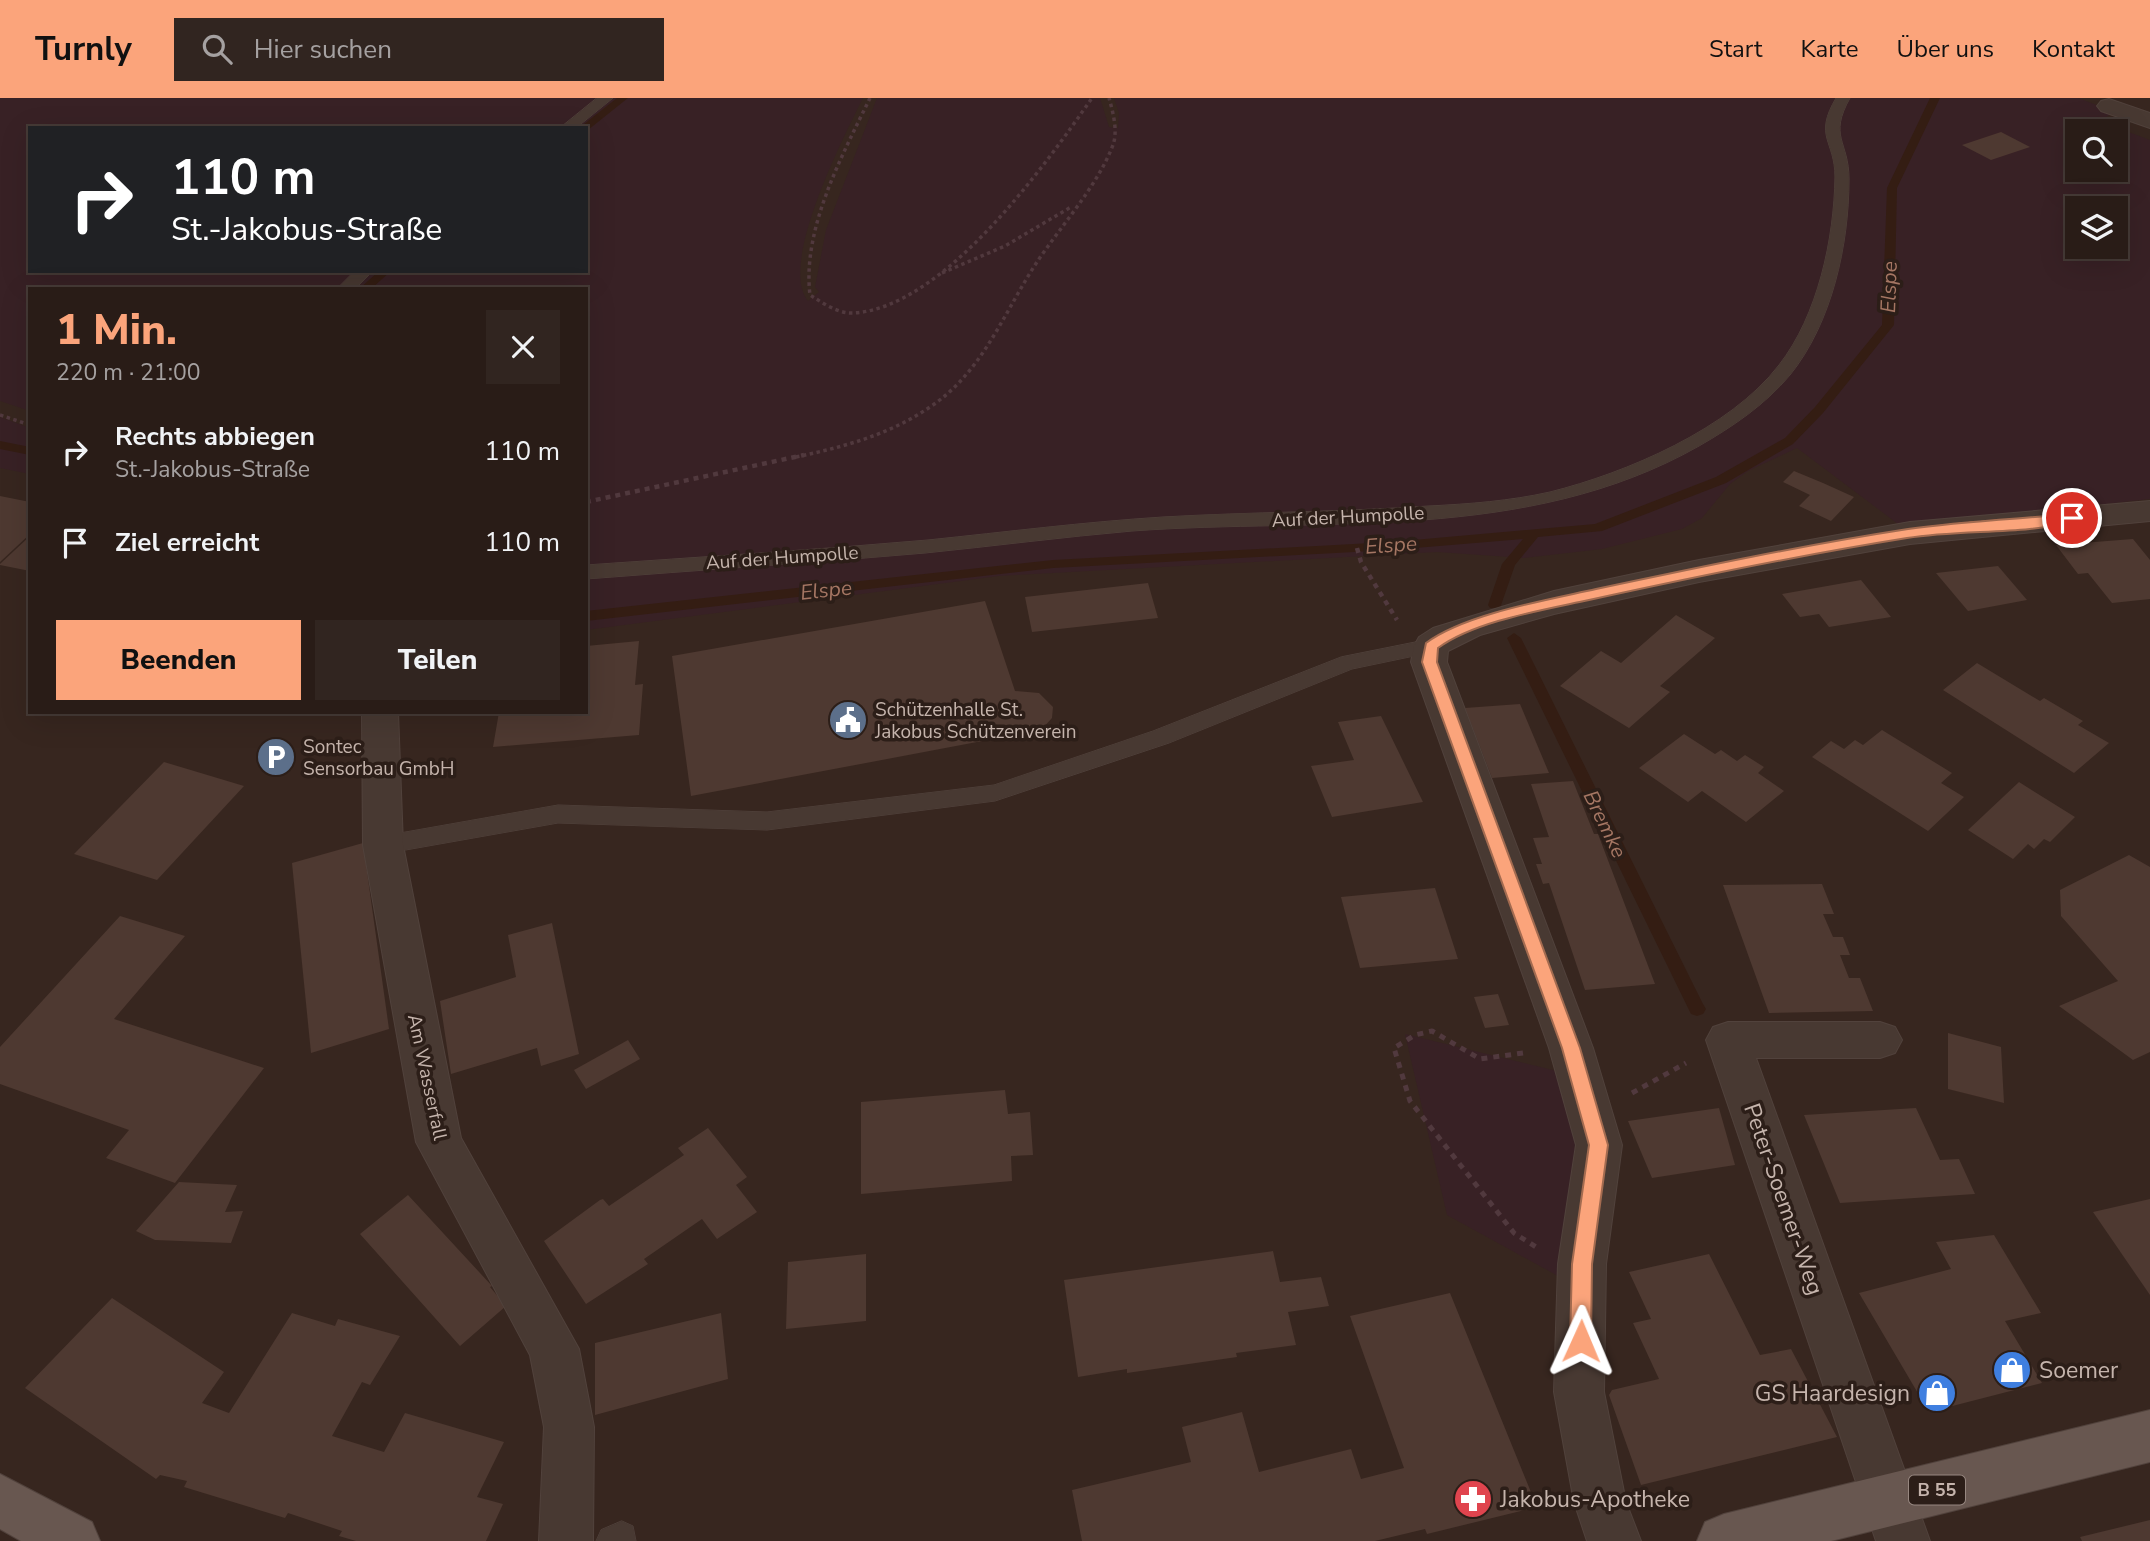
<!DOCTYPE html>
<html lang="de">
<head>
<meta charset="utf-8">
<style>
  :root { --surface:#291c17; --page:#312520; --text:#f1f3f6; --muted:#a5a1a1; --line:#453a36; --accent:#fba47b }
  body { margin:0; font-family:"Nunito Sans",sans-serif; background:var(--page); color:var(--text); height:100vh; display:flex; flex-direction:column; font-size:26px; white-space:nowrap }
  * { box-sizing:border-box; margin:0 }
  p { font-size:23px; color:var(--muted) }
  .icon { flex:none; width:38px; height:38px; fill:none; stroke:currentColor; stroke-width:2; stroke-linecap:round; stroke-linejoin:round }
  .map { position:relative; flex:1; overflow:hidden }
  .side { position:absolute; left:28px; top:189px; width:560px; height:427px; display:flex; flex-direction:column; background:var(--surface); border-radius:0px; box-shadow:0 7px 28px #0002,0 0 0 2px var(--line) }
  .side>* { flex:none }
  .banner { position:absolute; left:28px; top:28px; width:560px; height:147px; border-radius:0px; box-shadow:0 7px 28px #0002,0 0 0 2px var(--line); background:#202124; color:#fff; overflow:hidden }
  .tools { position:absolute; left:2065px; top:21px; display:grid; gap:14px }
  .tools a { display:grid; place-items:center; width:63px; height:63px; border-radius:0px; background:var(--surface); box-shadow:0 7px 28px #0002,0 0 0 2px var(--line); font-size:35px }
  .pin { position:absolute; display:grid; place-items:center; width:60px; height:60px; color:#fff; margin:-30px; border:4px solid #fff; border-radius:50%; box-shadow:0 2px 7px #0007 }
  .me { position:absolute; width:77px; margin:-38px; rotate:1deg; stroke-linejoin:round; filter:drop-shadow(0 0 5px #0008) }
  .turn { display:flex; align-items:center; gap:24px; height:147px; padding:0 28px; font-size:32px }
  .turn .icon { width:91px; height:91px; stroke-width:2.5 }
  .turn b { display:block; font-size:49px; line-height:60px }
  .round { display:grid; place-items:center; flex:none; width:74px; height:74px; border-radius:0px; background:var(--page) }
  .head { display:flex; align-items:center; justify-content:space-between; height:119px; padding:0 28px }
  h1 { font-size:42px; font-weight:800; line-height:52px; color:var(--accent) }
  .primary-button { display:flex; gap:14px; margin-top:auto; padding:14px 28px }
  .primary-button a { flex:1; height:80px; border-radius:0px; background:var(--accent); color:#111; font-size:28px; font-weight:800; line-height:80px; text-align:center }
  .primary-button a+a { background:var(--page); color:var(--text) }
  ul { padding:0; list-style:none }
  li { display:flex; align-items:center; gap:21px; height:91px; padding:0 28px }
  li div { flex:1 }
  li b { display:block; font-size:26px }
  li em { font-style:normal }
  header { display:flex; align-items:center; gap:42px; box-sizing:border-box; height:98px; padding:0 35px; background:var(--accent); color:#111 }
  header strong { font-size:33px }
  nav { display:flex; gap:38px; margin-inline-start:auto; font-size:24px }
  .search { width:490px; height:63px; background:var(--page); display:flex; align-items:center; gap:18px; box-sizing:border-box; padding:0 24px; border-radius:0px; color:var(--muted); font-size:26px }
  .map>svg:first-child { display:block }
</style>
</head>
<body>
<header>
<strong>Turnly</strong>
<div class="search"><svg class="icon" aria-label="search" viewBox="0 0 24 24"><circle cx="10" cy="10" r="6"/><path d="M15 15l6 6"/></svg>Hier suchen</div>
<nav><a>Start</a><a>Karte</a><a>Über uns</a><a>Kontakt</a></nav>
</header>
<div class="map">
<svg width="2150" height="1443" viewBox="0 0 2150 1443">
  <rect width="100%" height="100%" fill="#37261f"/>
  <g fill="#382125" fill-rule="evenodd">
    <path d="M0,0H863C844,38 778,167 808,203L819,194L815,189L826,132L877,0H1100L1109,29L1118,30L1119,15L1114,0H2078L2115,14L2099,23L2150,42V401L1902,429L1797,350L1748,373L1730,386L1702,420L1682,431L1602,451L1524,460L1437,454L999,478L586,532V191H30V313L0,303ZM30,30H586V173H30ZM2077,33H2116V72H2077ZM2077,110H2116V149H2077Z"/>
    <path d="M0,319L30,330V376L0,370Z"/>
    <path d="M1405,936L1573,977L1594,1044L1569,1184L1447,1117Z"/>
  </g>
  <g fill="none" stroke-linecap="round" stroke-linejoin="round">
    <g fill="#341d13" fill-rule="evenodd">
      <path d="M617,0H628L588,32L579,30Z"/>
      <path d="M1930,0H1940L1897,90L1894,227L1823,315L1793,346L1726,385L1602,433L1538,439L1515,467L1500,510H1490L1488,507L1502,466L1523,441L1391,452L1053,470L586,523V513L1053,462L1391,444L1595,426L1716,379L1785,340L1815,309L1882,227L1887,90Z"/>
      <path d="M379,173H391L371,191H359Z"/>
      <path d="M0,343L30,349V357L0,351Z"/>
      <path d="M1514,535L1521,540L1703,906L1706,911L1703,916L1697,918L1691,916L1507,540Z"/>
    </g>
  </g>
  <g fill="#4e3931">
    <path d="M2001,34L2030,49L1991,62L1962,47Z"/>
    <path d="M1794,373L1823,385L1854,399L1831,423L1799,408L1810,397L1783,384Z"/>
    <path d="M0,398L30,404V436L0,464Z"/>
    <path d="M30,438V473L0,467V466Z"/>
    <path d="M2133,441L2150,462V501L2112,505L2088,475L2078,476L2056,447Z"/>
    <path d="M1998,468L2027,502L1968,513L1936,475Z"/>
    <path d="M1861,482L1891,519L1829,529L1819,516L1800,519L1782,496Z"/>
    <path d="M1148,485L1158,520L1032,534L1025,499Z"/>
    <path d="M985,503L1015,593L1039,595L1053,609L1052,620L1041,632L691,698L672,558Z"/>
    <path d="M1676,517L1715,540L1660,588L1670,594L1629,630L1560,588L1601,553L1621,565Z"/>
    <path d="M639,543L635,587L643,586L639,637L493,649L499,614H586V548Z"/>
    <path d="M1977,565L2040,603L2044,600L2083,623L2078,627L2109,645L2074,675L1943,592Z"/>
    <path d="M1520,606L1549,675L1492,680L1465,610Z"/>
    <path d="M1381,618L1423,704L1332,719L1311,668L1354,662L1338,624Z"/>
    <path d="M1882,632L1952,675L1941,685L1964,699L1928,733L1812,659L1831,643L1844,651L1855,642L1863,647Z"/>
    <path d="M1684,636L1715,656L1721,652L1737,663L1745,657L1764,669L1758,675L1784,693L1746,724L1702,693L1688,704L1639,670Z"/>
    <path d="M164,664L244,688L157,782L74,756Z"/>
    <path d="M1573,683L1594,736H1598L1655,886L1585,892L1549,785L1543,786L1536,766H1542L1533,740L1549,739L1531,686Z"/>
    <path d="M2019,684L2075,719L2050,744L2044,741L2034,751L2028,746L2013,761L1968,732Z"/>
    <path d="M363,745L389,931L311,955L292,765Z"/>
    <path d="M2129,757L2150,769V954L2133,962L2059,908L2118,883L2061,818L2060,792Z"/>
    <path d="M1822,786L1834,816H1823L1833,839H1843L1850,857H1840L1849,880H1860L1873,913L1769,915L1723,787Z"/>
    <path d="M1435,790L1458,861L1360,870L1341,799Z"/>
    <path d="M120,818L185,838L114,921L264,970L175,1085L106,1060L129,1032L0,986V949Z"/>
    <path d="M552,825L579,956L541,968L537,950L451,976L440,903L516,879L508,837Z"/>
    <path d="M1498,896L1509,927L1485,930L1474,899Z"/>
    <path d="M1948,935L2001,949L2004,1005L1948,991Z"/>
    <path d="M628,942L640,961L586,991L574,972Z"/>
    <path d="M1005,992L1008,1016L1030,1014L1033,1057L1011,1058L1012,1083L861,1096V1004Z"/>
    <path d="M1719,1010L1735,1067L1652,1080L1628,1023Z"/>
    <path d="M1916,1010L1940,1062L1959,1061L1975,1096L1840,1105L1804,1017Z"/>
    <path d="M708,1030L747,1079L736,1087L757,1114L717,1141L702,1121L644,1161L648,1166L586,1206L544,1143L600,1102L603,1101L609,1108L684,1057L678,1050Z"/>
    <path d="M179,1084L237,1087L225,1114L243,1113L231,1145L155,1142L136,1133Z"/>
    <path d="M408,1097L492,1188L490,1189L506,1208L460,1248L360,1136Z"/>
    <path d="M2150,1101V1197L2093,1114Z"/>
    <path d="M1994,1137L2041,1215L2005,1223L2042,1285L1929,1314L1859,1195L1951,1171L1936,1144Z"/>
    <path d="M1273,1153L1280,1184L1321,1179L1329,1208L1288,1214L1296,1247L1236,1255L1237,1259L1127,1275V1271L1078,1279L1064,1182Z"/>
    <path d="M866,1156V1223L786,1231L788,1164Z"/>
    <path d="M1709,1156L1760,1257L1791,1251L1837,1339L1641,1387L1609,1297L1612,1292L1659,1281L1633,1225L1651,1221L1629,1174Z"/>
    <path d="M1450,1195L1537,1409L1427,1436L1425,1431L1375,1443H1082L1072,1392L1191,1364L1182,1329L1242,1314L1259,1374L1351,1351L1361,1381L1404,1370L1350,1218Z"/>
    <path d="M112,1200L224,1274L202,1305L229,1315L292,1215L335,1228L338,1221L400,1238L370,1287L362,1284L332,1338L384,1354L405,1315L504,1344L477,1399L503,1406L486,1443H356L339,1438L342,1433L288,1415L285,1420L184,1389L187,1383L160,1377L156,1381L25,1290Z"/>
    <path d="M721,1215L728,1281L595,1317V1245Z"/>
    <path d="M2150,1422V1443H2082L2080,1439Z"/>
  </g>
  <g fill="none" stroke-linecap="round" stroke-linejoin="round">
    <defs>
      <g id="service">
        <path d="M597,0H613L576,30H560Z"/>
        <path d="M1836,0H1850C1828,39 1849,43 1849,81C1849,147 1832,225 1790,277C1765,307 1732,329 1699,348C1526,446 1323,419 1132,433C1063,439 994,448 925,455C812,465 699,472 586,481V467C700,459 814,452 928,442C1006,434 1084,424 1163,419C1251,414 1340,414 1429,408C1469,406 1510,403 1550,394C1626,375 1730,331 1779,267C1818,217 1834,141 1835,79C1835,42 1813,39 1836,0Z"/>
        <path d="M355,173H373L355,191H337Z"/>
        <path d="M1431,541L1438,543L1441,548L1438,553L1352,571L1169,645L995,703L767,732L558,725L383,756L375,753L371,747L375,741L383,738L558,707L767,714L994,687L1153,633L1341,559Z"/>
        <path d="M622,1423L633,1428L636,1443H596L601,1432Z"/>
      </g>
      <g id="minor">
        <path d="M2109,1L2150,15V30L2101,13L2097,8L2101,3Z"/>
        <path d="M2150,403V423L1910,446L1699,484L1554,516L1480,537L1448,553L1447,564L1593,950L1622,1047L1606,1166L1604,1294L1626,1404L1641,1443H1587L1574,1404L1554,1294L1558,1166L1576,1047L1549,950L1411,564L1414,548L1419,539L1433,530L1554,493L1699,462L1910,424Z"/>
        <path d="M362,614H398L403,747L461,1040L579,1251L594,1329L593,1443H539L544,1329L530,1257L416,1044L363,747Z"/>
        <path d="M1728,924H1880L1895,929L1902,942L1895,955L1880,960H1756L1930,1443H1876L1706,942L1713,929Z"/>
      </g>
      <g id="primary">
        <path d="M2150,1312V1364L1831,1443H1697L1705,1424L1724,1416Z"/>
        <path d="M0,1376L92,1424L100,1443H21L0,1431Z"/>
      </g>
    </defs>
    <use href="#service" stroke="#51423c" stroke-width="1"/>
    <use href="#minor" stroke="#51423c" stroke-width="2"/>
    <use href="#primary" stroke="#51423c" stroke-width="2"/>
    <g stroke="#51393e" stroke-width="3.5" stroke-dasharray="3.5 3.5" stroke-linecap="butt">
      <path d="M870,0C842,58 802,131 810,197C823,205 838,216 854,215C944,209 1044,69 1092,0"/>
      <path d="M942,175L1005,148L1071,109"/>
      <path d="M0,317L30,327"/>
      <path d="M796,359C843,349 889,337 930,309C983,274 1004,214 1037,164C1061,128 1098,87 1113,47C1118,33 1113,14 1109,0"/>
    </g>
    <g stroke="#51393e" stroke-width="4.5" stroke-dasharray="5 5" stroke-linecap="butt">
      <path d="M586,404L804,357"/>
      <path d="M1357,450L1361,464L1397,522"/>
    </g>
    <g stroke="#51393e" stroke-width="5" stroke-dasharray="6 6" stroke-linecap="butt">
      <path d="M1523,955L1480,961L1432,933L1415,937L1394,950L1410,1003L1514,1135L1536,1149"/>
      <path d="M1632,995L1686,965"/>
    </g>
    <use href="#service" fill="#483932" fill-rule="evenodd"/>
    <use href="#minor" fill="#483932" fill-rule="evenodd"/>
    <use href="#primary" fill="#685750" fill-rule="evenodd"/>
  </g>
  <path fill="#fba47b" stroke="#a36b50" stroke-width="2" d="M2072,416L2079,420L2077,423C2024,437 1962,431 1907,440C1801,457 1694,479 1589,502C1543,512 1475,523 1438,550L1437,564L1580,950L1608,1047L1592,1166L1591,1243L1588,1250L1581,1253L1573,1250L1570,1243L1572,1166L1589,1047L1562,950L1422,564L1426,545C1465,516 1547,502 1596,491C1700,469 1804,447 1908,431C1962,423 2018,421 2072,416Z"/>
  <defs>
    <symbol id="civic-disc" viewBox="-11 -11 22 22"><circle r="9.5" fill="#5c6f8a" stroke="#2c1e18"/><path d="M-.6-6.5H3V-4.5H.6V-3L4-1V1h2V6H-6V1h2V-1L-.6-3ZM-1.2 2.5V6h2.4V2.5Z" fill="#fff"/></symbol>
    <symbol id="parking-disc" viewBox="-11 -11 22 22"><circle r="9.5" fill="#5c6f8a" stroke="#2c1e18"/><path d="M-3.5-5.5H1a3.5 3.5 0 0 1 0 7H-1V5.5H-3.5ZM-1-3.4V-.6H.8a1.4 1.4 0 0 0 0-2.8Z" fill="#fff"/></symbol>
    <symbol id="shop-disc" viewBox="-11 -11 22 22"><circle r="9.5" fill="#3f7fe0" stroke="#2c1e18"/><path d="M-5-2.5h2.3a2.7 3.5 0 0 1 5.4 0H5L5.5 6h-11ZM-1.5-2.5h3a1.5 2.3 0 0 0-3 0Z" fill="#fff"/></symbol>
    <symbol id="pharmacy-disc" viewBox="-11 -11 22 22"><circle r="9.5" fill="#e0444e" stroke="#2c1e18"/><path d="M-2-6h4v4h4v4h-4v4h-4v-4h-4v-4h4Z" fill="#fff"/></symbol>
  </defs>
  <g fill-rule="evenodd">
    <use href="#civic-disc" x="826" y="600" width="44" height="44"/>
    <use href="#parking-disc" x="254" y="637" width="44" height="44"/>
    <use href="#shop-disc" x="1990" y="1250" width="44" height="44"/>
    <use href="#shop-disc" x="1915" y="1273" width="44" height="44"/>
    <use href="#pharmacy-disc" x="1451" y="1379" width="44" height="44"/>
  </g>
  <g text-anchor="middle" stroke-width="7" stroke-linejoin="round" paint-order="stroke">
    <rect fill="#2c1e18" stroke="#978780" stroke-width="2" x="1909" y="1377.5" width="56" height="29" rx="5"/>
    <g font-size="18" font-weight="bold" fill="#c5b4ac">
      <text x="1937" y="1398">B 55</text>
    </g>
    <g font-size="19" fill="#c5b4ac" stroke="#2c1e18">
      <text transform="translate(1348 418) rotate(-3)" y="7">Auf der Humpolle</text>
      <text transform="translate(782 459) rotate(-4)" y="7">Auf der Humpolle</text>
      <text transform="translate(428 979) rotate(78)" y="7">Am Wasserfall</text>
    </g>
    <g font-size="19" fill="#c5b4ac" stroke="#2c1e18" text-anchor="start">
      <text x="875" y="618">Schützenhalle St.<tspan x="875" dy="22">Jakobus Schützenverein</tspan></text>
      <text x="303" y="655">Sontec<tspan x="303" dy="22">Sensorbau GmbH</tspan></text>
    </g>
    <g font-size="21" font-style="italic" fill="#a57663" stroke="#2c1e18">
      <text transform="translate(1889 189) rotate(-88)" y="7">Elspe</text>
      <text transform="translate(1391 447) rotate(-4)" y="7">Elspe</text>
      <text transform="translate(826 492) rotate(-6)" y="7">Elspe</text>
      <text transform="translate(1605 726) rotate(64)" y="7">Bremke</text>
    </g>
    <g font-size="23" fill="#c5b4ac" stroke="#2c1e18">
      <text transform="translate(1784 1101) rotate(71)" y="8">Peter-Soemer-Weg</text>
    </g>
    <g font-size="23" fill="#c5b4ac" stroke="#2c1e18" text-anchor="start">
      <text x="2039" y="1280">Soemer</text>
      <text x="1910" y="1303" text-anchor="end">GS Haardesign</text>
      <text x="1500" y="1409">Jakobus-Apotheke</text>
    </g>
  </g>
</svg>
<div class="tools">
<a><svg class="icon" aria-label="search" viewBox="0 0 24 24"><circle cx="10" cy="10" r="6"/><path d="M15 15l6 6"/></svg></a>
<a><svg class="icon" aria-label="layers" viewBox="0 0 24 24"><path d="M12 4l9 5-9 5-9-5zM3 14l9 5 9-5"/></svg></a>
</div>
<div class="pin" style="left:2072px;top:420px;background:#d93025"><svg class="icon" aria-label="arrive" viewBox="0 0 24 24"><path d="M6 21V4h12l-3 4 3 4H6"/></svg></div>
<svg class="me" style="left:1581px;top:1243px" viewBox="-20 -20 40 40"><path d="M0-17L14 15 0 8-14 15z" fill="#fba47b" stroke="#fff" stroke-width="4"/></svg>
<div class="banner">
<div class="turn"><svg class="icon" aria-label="right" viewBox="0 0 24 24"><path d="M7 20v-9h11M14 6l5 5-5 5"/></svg><div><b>110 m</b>St.-Jakobus-Straße</div></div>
</div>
<section class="side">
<div class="head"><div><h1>1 Min.</h1><p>220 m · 21:00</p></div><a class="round"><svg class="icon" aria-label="close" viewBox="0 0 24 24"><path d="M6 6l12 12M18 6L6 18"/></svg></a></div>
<ul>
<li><svg class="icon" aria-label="right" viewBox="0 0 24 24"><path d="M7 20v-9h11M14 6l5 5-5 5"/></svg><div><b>Rechts abbiegen</b><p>St.-Jakobus-Straße</p></div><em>110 m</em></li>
<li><svg class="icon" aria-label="arrive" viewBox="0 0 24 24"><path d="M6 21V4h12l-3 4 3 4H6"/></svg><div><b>Ziel erreicht</b></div><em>110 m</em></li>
</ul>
<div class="primary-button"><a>Beenden</a><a>Teilen</a></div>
</section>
</div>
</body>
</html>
